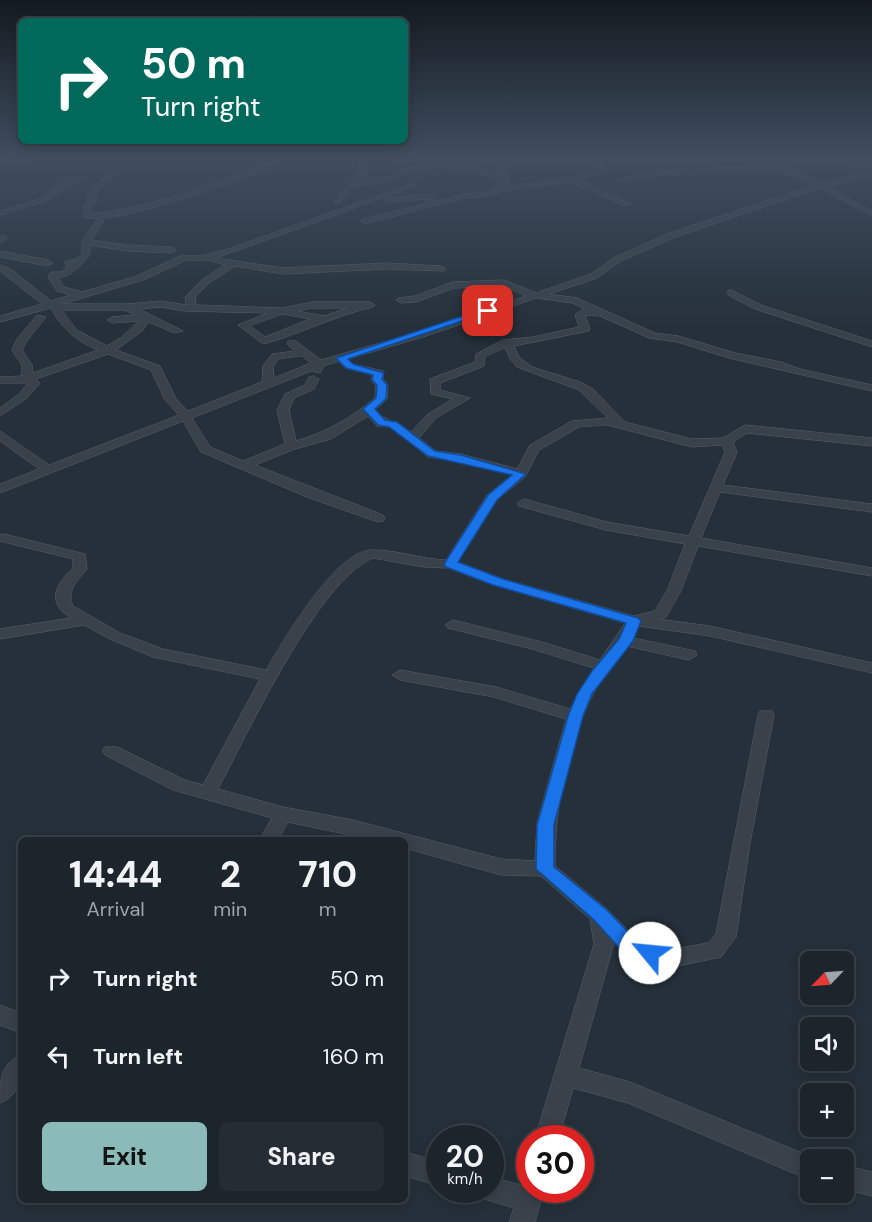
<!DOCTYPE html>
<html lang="en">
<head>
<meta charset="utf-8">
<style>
  :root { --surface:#1c242c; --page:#252c34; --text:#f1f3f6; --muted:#a0a4a9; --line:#3a4148; --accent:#8bbbb9 }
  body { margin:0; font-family:"DM Sans",sans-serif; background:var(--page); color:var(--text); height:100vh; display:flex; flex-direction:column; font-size:22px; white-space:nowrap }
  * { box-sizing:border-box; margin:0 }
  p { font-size:20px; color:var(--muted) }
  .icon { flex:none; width:33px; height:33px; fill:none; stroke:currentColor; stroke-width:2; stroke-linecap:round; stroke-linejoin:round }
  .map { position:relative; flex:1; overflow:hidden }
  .details { position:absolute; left:18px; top:837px; width:390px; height:366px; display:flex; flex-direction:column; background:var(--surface); border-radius:9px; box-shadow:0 3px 15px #0003,0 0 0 2px var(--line) }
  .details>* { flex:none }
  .banner { position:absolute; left:18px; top:18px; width:390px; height:126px; border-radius:9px; box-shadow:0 3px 15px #0003,0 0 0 2px var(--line); background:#00695c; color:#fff; overflow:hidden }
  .needle { width:39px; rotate:245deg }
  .fabs { position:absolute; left:800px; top:951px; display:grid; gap:12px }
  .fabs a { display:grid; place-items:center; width:54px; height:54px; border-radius:9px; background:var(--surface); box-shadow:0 3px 15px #0003,0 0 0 2px var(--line); font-size:30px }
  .speed { position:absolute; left:426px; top:1125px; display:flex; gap:12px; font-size:30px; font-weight:700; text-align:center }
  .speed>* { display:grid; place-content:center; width:78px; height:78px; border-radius:50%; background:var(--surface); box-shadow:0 3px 15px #0003,0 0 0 2px var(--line); line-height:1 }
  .speed small { font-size:15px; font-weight:400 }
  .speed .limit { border:9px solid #d22; background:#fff; color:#111 }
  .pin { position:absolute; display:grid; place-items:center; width:51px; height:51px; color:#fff; margin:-26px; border-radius:12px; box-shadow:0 3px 9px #0006 }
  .me { position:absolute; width:66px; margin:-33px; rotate:298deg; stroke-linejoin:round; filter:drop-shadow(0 0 4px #0008) }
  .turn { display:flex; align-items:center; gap:21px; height:126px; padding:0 24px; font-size:27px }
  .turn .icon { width:78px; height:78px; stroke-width:2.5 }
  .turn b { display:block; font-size:42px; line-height:51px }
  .eta { display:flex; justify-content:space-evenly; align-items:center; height:102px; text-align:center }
  .eta b { font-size:36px; font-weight:800; line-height:42px }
  .action { display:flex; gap:12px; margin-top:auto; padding:12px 24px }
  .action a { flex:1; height:69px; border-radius:9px; background:var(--accent); color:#111; font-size:24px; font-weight:800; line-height:69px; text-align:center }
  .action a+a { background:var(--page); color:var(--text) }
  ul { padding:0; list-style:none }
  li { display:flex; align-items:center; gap:18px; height:78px; padding:0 24px }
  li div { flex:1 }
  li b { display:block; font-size:22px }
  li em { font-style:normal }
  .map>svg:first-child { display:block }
</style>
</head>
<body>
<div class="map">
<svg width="872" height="1222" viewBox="0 0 872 1222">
  <rect width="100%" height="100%" fill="#25303a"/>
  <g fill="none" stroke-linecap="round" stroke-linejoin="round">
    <defs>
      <g id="street">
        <path d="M282,155H293L273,163L267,170C238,180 104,230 82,216L86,213L82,208L88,201V192L108,173L115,175L96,193V201L90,208L94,213C152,207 207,186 261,166L267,159Z"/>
        <path d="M359,155H367V174L359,181L394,176L398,170C432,162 469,157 501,176L500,169C511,158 522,155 537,155L517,163L508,170L509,182L506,186L568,178L591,171L598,166L595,155H603L605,169L580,180L631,204L624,206L572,182L500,191L492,196L464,198L365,224L361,221L362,219L423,204L426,199L389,202H386V198L431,194L435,196L433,202L464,194L490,192L500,182L478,171L441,167L404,174L397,180L352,187L340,203H334L333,201L359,173Z"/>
        <path d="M744,155H754L781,164L821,183L872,172V176L827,186L872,211V216L820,188L673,238L621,261L597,278L549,294L577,298L655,333L678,336L735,353L781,362L800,369L872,385V391L729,358L677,342L649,338L600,316L585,315L590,329L589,331L514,346L519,357L532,367L580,382L593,389L625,422L692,439L723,438L745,425L872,438V446L747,433L733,442L737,452L723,485L872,504V512L720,492L701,538L872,568V576L698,546L681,591L666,617L658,619L710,626L872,663V673L710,636L639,626L633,638L695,651L697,655L689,660L627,646C616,661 604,675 595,691C568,740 554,811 555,866L607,909L639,941L668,950L708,943L716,934L758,715L760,711H772L774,715L750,843L736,937L721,957L668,968L625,954L614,943L579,1068L630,1082L819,1160H810V1180L628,1103L573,1088L559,1138H535L594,944L590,919L541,876L501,875L405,848V840H374L288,822L278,840H259L272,818L173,790L105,755L102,751L105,747H117L185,780L203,785L260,679L153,657L110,639L84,625L0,639V629L71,618C46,603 55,584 73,568V559L0,541V535L4,534L85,554L87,569C78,581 66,589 73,606L120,633L163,649L266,670C283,641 336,549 373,550C397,550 421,559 446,560L487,495L512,475L460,462L428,457L390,427L377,426L368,416L331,439L295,449L255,465L383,515L385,518L383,521L378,522L307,497L201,452L183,421L0,493V484L39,469L0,441V431L49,465L179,415L165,400L151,370L108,354L36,379L40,383L27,398L0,416V408L19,394L28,383H0V377L22,376V365L12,350L17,339L37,315L46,317L26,342L22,350L32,365L33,373L98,350C76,341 62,329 51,308L0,322V316L42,304L0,271V265L12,270L51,301L71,295L57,291L48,277L51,272H61L68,266L64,263L66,261L76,259L82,253V242L97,219L104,221L92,240L127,245L172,247L176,250L172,253L127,251L90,245V254C83,263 70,279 58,277L64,287L82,292L137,276L180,256H202L231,248L416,182V186L216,258L283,268L387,263L441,266L446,269L444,271L387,269L283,274L235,266L209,283L195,297L196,305L282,308L313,302H370L375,305L373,307C336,315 301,334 263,344L238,325L268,313L184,311L161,307L139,309L183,331L174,333L149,322L142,331L116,350L160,366L176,399L188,411L262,382L263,366L272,354L295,351L288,345V341H296L321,360L415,333L526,296L503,286L454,288L416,302L401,303L396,300L398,298L415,296L453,282L504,280L536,293L591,274L615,257L667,234L814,185L776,168L661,175L622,181L618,179L661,171L766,165ZM208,260L225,265L203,279L185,297L186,305L161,301L127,304H62L143,280L184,261ZM537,298L572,303L584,308L575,315L579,327L533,337L503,340L476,354L475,362L430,379L431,394L453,399L428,414L411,432C397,421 386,422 375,410L387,399L388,385L383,379V371L353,364L348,359L423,337ZM313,308H347L324,316L297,311ZM62,310H125L135,315L112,317L107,320L112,323L139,321L122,337L107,346L77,330ZM283,314L310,319L265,337L250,326ZM505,348L510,359L517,367L579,390L608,418L572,421L530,445L517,469L461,454L436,451L419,438L436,418L470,398L440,390V383L484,366L485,357ZM302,356L311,363L274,378L273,366L279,359ZM339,362L345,368L373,375L371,380L376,386L375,398C351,418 327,432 296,441L289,410L294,398L314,389L319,379L313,376L309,377L305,385L285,394L277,410L285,444L243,461L210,447L192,418L311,371L320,373L324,366ZM607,425L692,447L722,445L725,452L689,536L607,522L524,499L517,503L519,506L606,530L685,544L667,591L655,611L634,616L503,579L458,562L497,500L525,477L539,450L579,427ZM373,558L424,567L448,568L493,585L625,623L600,660L542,642L453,620L445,625L448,628L532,649L594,668L570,709L496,687L400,670L392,675L400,680L494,697L566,719L537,823L535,861L501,859L353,820L283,807L218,789C247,735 318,580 373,558Z"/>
        <path d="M768,155H821L872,165V169L819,159Z"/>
        <path d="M76,176L83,178L44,202L0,215V211L38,199Z"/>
        <path d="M0,236H6L7,238L0,243Z"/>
        <path d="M0,251L48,260L53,263L48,266L0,257Z"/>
        <path d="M731,290L761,305L872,341V347L755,309L728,295V291Z"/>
        <path d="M0,1005L21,1013V1033L0,1025Z"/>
        <path d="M21,1055C21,1075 22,1094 0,1103C0,1082 0,1063 21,1055Z"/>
        <path d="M405,1152L440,1162V1186L405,1176Z"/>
        <path d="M843,1165L872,1172V1196L843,1189Z"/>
        <path d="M490,1177L521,1185L523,1181L530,1179V1190H544L535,1222H509L514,1208L481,1198L478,1190H490Z"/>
      </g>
    </defs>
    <use href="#street" stroke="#576069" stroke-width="1"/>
    <use href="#street" fill="#39424b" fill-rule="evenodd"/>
  </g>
  <linearGradient id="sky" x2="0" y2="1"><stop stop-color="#141a20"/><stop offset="0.48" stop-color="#404e60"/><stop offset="1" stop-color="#404e60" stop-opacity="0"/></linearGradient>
  <rect width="872" height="326" fill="url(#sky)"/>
  <path fill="#1a73e8" stroke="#114b97" stroke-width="1.5" d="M484,309L492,311L348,359L353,364L384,373L382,379L387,385L386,399L375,409L385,420L397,422L435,451L461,455L526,474L497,500L458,562L503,579L638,618L641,621L633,641L592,694L583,716L554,825V867L607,910L638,942L656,948L659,953L656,959L650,961L625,954L594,920L536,869L537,825L568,716L577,694L592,671L619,639L626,623L493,585L446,567L444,564L488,495L512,475L428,456L389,427L378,425L363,409L376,398L377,385L372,380L373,375L346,368L336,358Z"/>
</svg>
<div class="fabs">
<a><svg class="needle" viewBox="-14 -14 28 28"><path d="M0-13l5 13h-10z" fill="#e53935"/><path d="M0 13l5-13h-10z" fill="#a0a4a9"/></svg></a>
<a><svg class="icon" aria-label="sound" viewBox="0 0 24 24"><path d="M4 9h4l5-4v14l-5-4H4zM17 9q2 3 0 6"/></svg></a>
<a>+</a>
<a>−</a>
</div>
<div class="speed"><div>20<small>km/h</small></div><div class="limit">30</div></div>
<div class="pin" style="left:488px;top:311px;background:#d93025"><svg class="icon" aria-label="arrive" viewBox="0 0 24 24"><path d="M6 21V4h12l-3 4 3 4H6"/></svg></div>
<svg class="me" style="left:650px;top:953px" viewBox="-20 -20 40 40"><circle r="19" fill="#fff"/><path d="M0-13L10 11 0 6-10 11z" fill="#1a73e8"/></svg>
<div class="banner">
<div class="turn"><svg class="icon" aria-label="right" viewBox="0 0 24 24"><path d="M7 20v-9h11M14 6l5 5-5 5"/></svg><div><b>50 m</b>Turn right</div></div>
</div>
<section class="details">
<div class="eta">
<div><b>14:44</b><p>Arrival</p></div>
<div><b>2</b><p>min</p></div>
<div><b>710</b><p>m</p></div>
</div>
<ul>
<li><svg class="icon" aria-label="right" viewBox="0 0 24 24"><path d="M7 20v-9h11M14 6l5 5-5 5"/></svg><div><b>Turn right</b></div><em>50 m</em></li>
<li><svg class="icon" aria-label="left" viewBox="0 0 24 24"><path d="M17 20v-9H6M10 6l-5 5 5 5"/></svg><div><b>Turn left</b></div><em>160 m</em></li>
</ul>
<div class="action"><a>Exit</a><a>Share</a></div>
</section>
</div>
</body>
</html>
